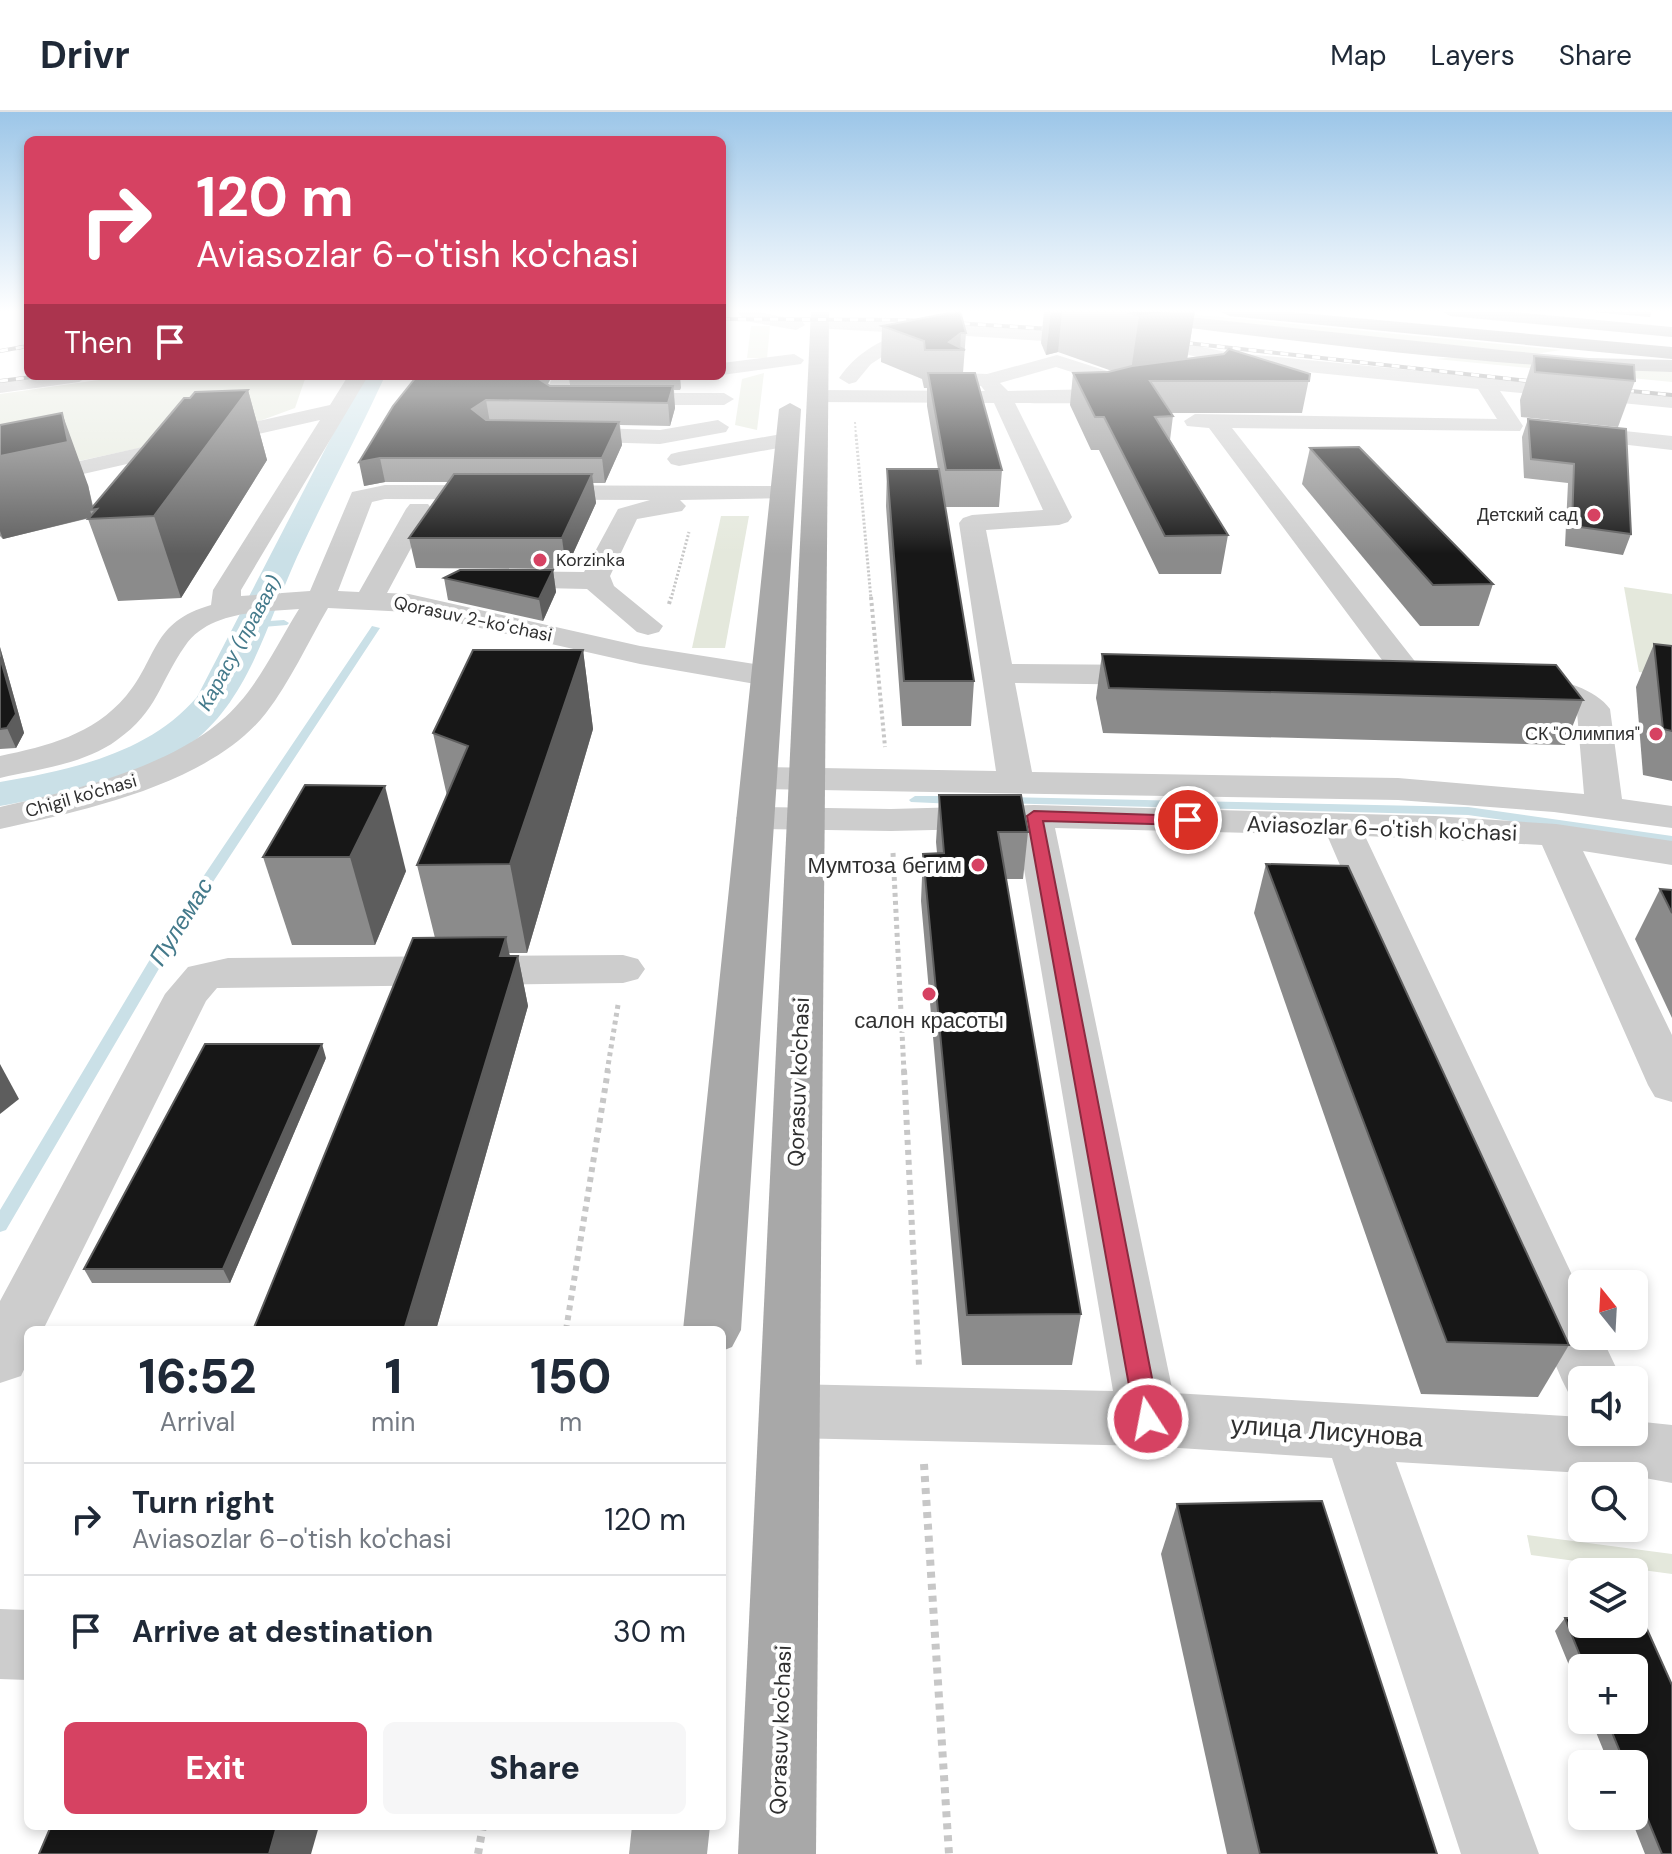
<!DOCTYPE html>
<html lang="en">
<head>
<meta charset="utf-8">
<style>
  :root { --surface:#fff; --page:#f6f6f7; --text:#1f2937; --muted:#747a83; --line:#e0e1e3; --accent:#d64262 }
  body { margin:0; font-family:"DM Sans",sans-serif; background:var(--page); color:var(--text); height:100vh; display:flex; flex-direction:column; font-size:30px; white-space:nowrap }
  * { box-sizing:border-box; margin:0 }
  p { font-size:26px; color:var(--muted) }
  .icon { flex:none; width:44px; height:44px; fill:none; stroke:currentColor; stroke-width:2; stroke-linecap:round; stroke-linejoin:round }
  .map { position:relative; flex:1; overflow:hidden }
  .side { position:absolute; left:24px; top:1214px; width:702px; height:504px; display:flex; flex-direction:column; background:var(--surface); border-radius:12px; box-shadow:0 4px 12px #0003 }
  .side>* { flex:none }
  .top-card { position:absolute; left:24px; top:24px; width:702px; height:244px; border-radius:12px; box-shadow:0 4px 12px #0003; background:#d64262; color:#fff; overflow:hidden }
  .needle { width:52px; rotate:342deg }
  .tools { position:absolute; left:1568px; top:1158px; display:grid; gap:16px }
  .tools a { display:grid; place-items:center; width:80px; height:80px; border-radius:12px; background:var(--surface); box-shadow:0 4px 12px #0003; font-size:40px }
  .pin { position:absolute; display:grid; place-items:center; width:68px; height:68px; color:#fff; margin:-34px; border:4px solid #fff; border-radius:50%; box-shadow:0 2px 8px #0007 }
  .me { position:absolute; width:88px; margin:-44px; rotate:349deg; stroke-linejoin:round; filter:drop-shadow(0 0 6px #0008) }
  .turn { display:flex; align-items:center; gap:28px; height:168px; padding:0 40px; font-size:36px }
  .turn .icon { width:104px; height:104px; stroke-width:2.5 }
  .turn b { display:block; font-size:56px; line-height:68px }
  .then { display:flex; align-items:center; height:76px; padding:0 40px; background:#0003; gap:16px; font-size:30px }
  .eta { display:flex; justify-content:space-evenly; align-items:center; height:136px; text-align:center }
  .eta b { font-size:48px; font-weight:800; line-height:56px }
  .cta { display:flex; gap:16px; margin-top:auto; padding:16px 40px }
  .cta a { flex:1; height:92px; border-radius:12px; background:var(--accent); color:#fff; font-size:32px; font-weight:800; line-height:92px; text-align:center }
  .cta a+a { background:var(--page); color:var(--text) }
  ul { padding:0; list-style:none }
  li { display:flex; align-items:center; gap:24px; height:112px; padding:0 40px; border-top:2px solid var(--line) }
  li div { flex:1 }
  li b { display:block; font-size:30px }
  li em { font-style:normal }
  header { display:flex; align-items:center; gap:48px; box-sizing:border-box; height:112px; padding:0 40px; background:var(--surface); border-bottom:2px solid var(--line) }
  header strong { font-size:38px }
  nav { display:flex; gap:44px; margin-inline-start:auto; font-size:28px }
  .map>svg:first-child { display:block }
</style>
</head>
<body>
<header>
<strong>Drivr</strong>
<nav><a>Map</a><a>Layers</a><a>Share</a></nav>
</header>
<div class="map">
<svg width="1672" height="1742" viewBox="0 0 1672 1742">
  <rect width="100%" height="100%" fill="#fff"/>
  <g fill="#e4e8dc">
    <path d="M1126,199H1159L1561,238L1535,242Z"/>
    <path d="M751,214H770L767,246H747Z"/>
    <path d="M1467,244L1672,256V270L1436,247Z"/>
    <path d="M764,261L757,318L735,313L742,267Z"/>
    <path d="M127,264H306L295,296L251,312L0,366V282Z"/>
    <path d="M721,404H749L725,536H692Z"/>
    <path d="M1624,475L1672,482V565L1639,560Z"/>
    <path d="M1527,1423L1672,1442V1462L1531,1443Z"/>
  </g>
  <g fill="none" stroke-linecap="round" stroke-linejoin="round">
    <g fill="#cae0e7" fill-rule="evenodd">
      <path d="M284,508L289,511L287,513L252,516L247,513L252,510Z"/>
      <path d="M372,514L380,516L184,814L6,1118L0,1120V1098L170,814Z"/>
      <path d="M915,684H955L961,688L955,692L911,690L909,688Z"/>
      <path d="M1004,685L1468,695L1672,724V732L1468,703L1000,691L998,689Z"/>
    </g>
    <path fill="#cae0e7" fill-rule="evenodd" d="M363,264H385C357,325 325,384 297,445C269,506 250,585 194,629C141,670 65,682 0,694V670C70,658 148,642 197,585Z"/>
    <path stroke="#c7c7c7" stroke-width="2" stroke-dasharray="2 2" stroke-linecap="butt" d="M855,310L856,325"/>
    <g stroke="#c7c7c7" stroke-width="3" stroke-dasharray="2 2" stroke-linecap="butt">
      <path d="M856,323L871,487"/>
      <path d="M671,487L689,420"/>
    </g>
    <g stroke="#c7c7c7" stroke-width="4" stroke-dasharray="3 3" stroke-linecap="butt">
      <path d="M871,485L885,635"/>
      <path d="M669,492L671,485"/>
    </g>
    <g stroke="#c7c7c7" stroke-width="5" stroke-dasharray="4 4" stroke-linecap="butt">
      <path d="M893,741L904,960"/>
      <path d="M607,960L618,893"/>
    </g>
    <g stroke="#c7c7c7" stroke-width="6" stroke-dasharray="5 5" stroke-linecap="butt">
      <path d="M904,958L919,1254"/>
      <path d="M566,1218L608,958"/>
    </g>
    <g stroke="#c7c7c7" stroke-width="8" stroke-dasharray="6 6" stroke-linecap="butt">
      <path d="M924,1352L949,1742"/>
      <path d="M478,1742L483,1714"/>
    </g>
    <g fill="#cdcdcd" fill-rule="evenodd">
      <path d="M736,199H755L802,209L805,213L796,218L751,210L745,209Z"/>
      <path d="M1136,202L1198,234L1226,240L1672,284V296L1500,279L1523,314L1520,319L1232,316L1428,566L1423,573C1404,577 1382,576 1363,572L1358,565L1363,558L1388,556L1209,316L1187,314L1184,309L1195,302L1497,307L1478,277L1226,252L1185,242L1130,211L1127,207L1130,203Z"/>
      <path d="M820,207L1060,218L1109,228L1111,232L1102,238L1060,230L936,222L894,237L871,252L856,270L849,272L839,266C856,242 876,230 903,221L814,216L811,212L814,208Z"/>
      <path d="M794,242L804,248L801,252L722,263V251Z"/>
      <path d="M1057,243L1126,265L1134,276C1116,297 1043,290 1015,291L1072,405L1068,410L1059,413L986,418L1012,552L1157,553L1168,556L1173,563L1168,570L1157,573L1015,571L1032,660L1398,666L1584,682L1577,600L1568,592L1516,582L1511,575L1516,568C1543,561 1593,573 1610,597L1622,687L1672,694V716L1554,700L1398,688L759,677L746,674L741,666L746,658L759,655L996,659L959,411L963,406L972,403L1043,398L994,291L817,290L807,284L817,278L985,279L981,274L960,273L950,267L960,261L987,262ZM1056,255L1112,273L1101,277L1008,279L1000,271Z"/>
      <path d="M35,264H89L79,270L0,281V269Z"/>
      <path d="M348,264H368L241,478V484L310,479L352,380L385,373L783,374L792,376L795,381L792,386L680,388L686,394L682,399L637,407L610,464L614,474L663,514L659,520L648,523L637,520L587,477L493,475L483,473L479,467L483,461L493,459L584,460L618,397L650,388L385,387L372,390L338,479L359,480L406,397L410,392H428L432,397L387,481L409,482L640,534L767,554L778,557L783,564L778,571L767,574L640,552L409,500L328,496C308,530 290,570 266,601C211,672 82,699 0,717V695C76,678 187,652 239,591C263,564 280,527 299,497C261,500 209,499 185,534C159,571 158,599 117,628C85,652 38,657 0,666V644C47,634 93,623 126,584C158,546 151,510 211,493L213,478L320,308L0,381V367L330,293Z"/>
      <path d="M553,264H573L566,281H724L734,287L724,293H553L543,287Z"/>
      <path d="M718,308L729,315L726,320L660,332L561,329L550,322L561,315L660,318Z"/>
      <path d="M1567,313L1672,324V338L1559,325L1556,320L1559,315Z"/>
      <path d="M787,321L795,323L798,328L795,333L679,354L671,352L667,347L671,342L679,340Z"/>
      <path d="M1034,693L1435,704L1556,712L1672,729V753L1583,739L1672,923V990L1655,985L1648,973L1542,733L1365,724L1582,1184V1224H1601L1622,1268H1582V1290L1571,1286L1562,1268L1327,723L1055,716L1173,1281L1582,1305V1320H1634V1309L1672,1313V1371L1634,1364L1396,1350L1539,1742H1461L1332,1346L1148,1334L789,1326L767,1318L759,1299L767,1280L789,1272L1113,1279L1017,716L891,719L755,717L742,714L736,706L742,698L755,695L891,697Z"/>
      <path d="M623,843L638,847L645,857L638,867L623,871L217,876L206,889L43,1218H28V1249L21,1264L0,1271V1189L165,882L188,855L228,846Z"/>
      <path d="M0,1497L28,1498V1568L0,1567Z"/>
    </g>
    <g fill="#a8a8a8" fill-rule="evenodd">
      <path d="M811,199H829L816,1742H738Z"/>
      <path d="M1079,199H1133L1511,239L1589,246L1672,248V260C1477,255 1282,226 1088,204Z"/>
      <path d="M1442,199H1502L1672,215V225L1450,204Z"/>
      <path d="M790,291L801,297L741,1218L732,1235L722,1239V1218H683L779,297Z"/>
      <path d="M632,1714H710L707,1742H629Z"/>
    </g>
    <path fill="#979797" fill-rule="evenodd" d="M1220,199H1280L1672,235V247L1229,204Z"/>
    <defs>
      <g id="rail">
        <path d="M722,207L906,208L1066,218"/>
        <path d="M1169,229L1547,271"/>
        <path d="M0,239L28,234"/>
        <path d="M0,269L40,264"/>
        <path d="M1610,277L1672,283"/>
      </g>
    </defs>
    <use href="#rail" stroke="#858585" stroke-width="4"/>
    <use href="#rail" stroke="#fff" stroke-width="3" stroke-dasharray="8" stroke-linecap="butt"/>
  </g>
  <g fill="#8b8b8b">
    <path d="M1044,199H1195L1187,247L1310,262L1302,301H1171L1173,304L1170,328L1228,423L1221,462H1159L1099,338H1091L1070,293L1073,261L1112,259L1058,240L1046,243L1041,231Z"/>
    <path d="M1582,199H1652L1650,205Z"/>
    <path d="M882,214L966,221L963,261L1002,358L999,395H945L974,569L971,614H902L886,394L887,357H938L927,294V276H924L922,267L881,250Z"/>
    <path d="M1534,244L1635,269L1618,315L1521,305L1520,288Z"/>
    <path d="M569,264H680L681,276L680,278H674L675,296L670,314L620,313L622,333L605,371H593L596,391L566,457L416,456L409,426L448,370H385L364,374L393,294L548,272L550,274H570Z"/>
    <path d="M248,278L267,348L181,486L118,489L88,407L90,406L3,427L0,424V313L88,373L93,394Z"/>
    <path d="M1528,307L1626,317L1631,422L1623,443L1565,434L1568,371L1524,366L1522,325Z"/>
    <path d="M1310,336L1493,472L1479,514H1420L1302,372Z"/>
    <path d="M553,458L556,480L543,509L448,488L444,466Z"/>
    <path d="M1654,532L1672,534V669L1643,663L1636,575Z"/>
    <path d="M0,535L24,621L16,636L0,637Z"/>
    <path d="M583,538L593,617L527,841H509L510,844H518L528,894L436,1218H253L435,826L417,753L447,684L433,621Z"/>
    <path d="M1102,542L1583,588L1565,633L1103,621L1096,586Z"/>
    <path d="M305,673L406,759L375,833H292L263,745Z"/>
    <path d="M939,683L1028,720L1023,767H1006L1081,1202L1072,1253H962L921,789L923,742L937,741L936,730Z"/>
    <path d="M1266,752L1569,1233L1538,1285L1421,1282L1254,801Z"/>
    <path d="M1660,777L1672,778V906L1635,827Z"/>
    <path d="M326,946L230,1171H92L84,1157Z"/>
    <path d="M1177,1392L1437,1742H1227L1161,1442Z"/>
    <path d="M1565,1506H1582V1512H1634V1506H1642L1672,1573V1742H1645L1630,1704H1634V1652H1609L1591,1608H1634V1556H1582V1585L1555,1519Z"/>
  </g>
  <g fill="#5d5d5d">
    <path d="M1051,199H1062L1058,240L1046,243Z"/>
    <path d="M1195,199L1185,260L1130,266L1139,204Z"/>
    <path d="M961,221L960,238L949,230Z"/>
    <path d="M538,264H552L540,288L537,266Z"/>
    <path d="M673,274L675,296L670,314L668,291Z"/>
    <path d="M248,278L267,348L181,486L154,404Z"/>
    <path d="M486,288L490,311L472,297Z"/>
    <path d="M62,301L88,373L93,397L90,398L92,405L3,427L0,419V344Z"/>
    <path d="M619,310L622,333L605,371L602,346Z"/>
    <path d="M380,346L385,370L364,374L359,350Z"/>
    <path d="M592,362L596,391L566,457L562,426Z"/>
    <path d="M553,458L556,480L543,509L539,487Z"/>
    <path d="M0,535L24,621L16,636L7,616Z"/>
    <path d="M583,538L593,617L527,841L510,752Z"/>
    <path d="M385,674L406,759L375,833L350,745Z"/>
    <path d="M506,825L513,860L518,844L528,894L436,1218H404L500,844Z"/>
    <path d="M322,932L326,946L230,1171L223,1157Z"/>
    <path d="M0,952L19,987L0,1002Z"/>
    <path d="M277,1714H319L311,1742H269Z"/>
  </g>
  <g fill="#171717" stroke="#5d5d5d" stroke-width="2">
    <path d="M960,199L966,221H961L949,230L965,238H925L924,229L882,214Z"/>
    <path d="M1123,199H1192L1139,204Z"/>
    <path d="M1229,237L1310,262L1309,269H1150L1173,304L1155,305L1228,423L1165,424L1104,305H1095L1073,261L1108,260L1132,254L1224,242Z"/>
    <path d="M1534,244L1634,253L1635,269L1535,260Z"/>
    <path d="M928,261H975L1002,358H946Z"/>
    <path d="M417,264H538L537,266L550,274H673L668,291L486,288L472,297L486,308L619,310L602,346H380L359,350L393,294Z"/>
    <path d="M248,278L154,404L88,407L97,397L90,398L184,286H190L195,280Z"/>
    <path d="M62,301L68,330L0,344V313Z"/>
    <path d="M1528,307L1626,317L1631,422L1572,414L1574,352L1531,347Z"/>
    <path d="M1359,335L1493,472L1433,473L1310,336Z"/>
    <path d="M887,357H939L974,569H904Z"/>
    <path d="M454,362H592L562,426H409Z"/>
    <path d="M460,458H553L539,487L444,466Z"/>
    <path d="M1654,532L1672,534V619L1663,617Z"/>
    <path d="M473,538H583L510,752L417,753L468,634L433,621Z"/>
    <path d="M1102,542L1556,553L1583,588L1109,576Z"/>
    <path d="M0,545L16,602L7,616L0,617Z"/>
    <path d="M305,673L385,674L350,745H263Z"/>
    <path d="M939,683H1021L1028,720H998L1081,1202L967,1203L923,742L944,741Z"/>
    <path d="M1266,752L1348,754L1569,1233L1447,1230Z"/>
    <path d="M1660,777L1672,778V801Z"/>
    <path d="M506,825L500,844H518L404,1218H253L413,826Z"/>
    <path d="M205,932H322L223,1157H84Z"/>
    <path d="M1322,1389L1437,1742H1260L1177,1392Z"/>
    <path d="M1565,1506H1582V1512H1634V1506H1642L1672,1573V1742H1662L1634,1674V1652H1625L1607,1608H1634V1556H1585Z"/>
    <path d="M51,1714H277L269,1742H39Z"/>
  </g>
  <linearGradient id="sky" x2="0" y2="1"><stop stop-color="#9cc6e8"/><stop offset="0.45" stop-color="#fff"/><stop offset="1" stop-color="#fff" stop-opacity="0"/></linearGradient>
  <rect width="1672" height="442" fill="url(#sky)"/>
  <path fill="#d64262" stroke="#8b2b40" stroke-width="2" d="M1034,699L1188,704L1196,708L1188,713L1043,709L1160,1307L1157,1315L1148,1319L1139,1315L1135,1307L1027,704Z"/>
  <g fill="#d64262" stroke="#fff" stroke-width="3">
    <circle cx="1594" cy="403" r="8"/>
    <circle cx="540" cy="448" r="8"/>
    <circle cx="1656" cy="622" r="8"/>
    <circle cx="978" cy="753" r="8"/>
    <circle cx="929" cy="882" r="8"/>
  </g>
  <g text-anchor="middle" stroke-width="8" stroke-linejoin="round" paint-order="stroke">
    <g font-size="18" fill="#303030" stroke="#fff" text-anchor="end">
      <text x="1578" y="409">Детский сад</text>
      <text x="556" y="454" text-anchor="start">Korzinka</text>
      <text x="1640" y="628">СК "Олимпия"</text>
    </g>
    <g font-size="18" fill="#303030" stroke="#fff">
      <text transform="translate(473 507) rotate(12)" y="6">Qorasuv 2-koʻchasi</text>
      <text transform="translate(81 684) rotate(-16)" y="6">Chigil ko'chasi</text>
    </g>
    <g font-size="20" font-style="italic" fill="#447a8b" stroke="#fff">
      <text transform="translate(239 531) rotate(-61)" y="7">Карасу (правая)</text>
    </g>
    <g font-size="22" fill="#303030" stroke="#fff">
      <text transform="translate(1382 716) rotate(2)" y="8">Aviasozlar 6-o'tish ko'chasi</text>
      <text transform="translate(798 970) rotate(-88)" y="8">Qorasuv ko'chasi</text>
      <text transform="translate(780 1618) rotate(-88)" y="8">Qorasuv ko'chasi</text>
    </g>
    <g font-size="22" fill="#303030" stroke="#fff" text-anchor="end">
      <text x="962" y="761">Мумтоза бегим</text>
      <text x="929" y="916" text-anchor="middle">салон красоты</text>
    </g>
    <g font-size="24" font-style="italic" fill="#447a8b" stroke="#fff">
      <text transform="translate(181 810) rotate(-58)" y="8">Пулемас</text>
    </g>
    <g font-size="26" fill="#303030" stroke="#fff">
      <text transform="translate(1327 1319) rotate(4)" y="9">улица Лисунова</text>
    </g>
  </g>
</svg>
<div class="tools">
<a><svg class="needle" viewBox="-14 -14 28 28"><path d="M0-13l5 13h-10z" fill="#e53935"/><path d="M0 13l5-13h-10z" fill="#747a83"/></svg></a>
<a><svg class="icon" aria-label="sound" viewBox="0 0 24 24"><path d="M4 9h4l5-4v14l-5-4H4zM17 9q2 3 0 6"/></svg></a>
<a><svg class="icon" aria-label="search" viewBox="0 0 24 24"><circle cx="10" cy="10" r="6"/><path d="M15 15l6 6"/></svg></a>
<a><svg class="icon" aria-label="layers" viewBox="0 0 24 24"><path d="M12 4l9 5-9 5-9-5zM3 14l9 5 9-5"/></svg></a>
<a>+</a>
<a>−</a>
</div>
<div class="pin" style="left:1188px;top:708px;background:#d93025"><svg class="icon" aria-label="arrive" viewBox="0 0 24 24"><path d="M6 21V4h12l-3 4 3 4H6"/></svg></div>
<svg class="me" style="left:1148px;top:1307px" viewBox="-20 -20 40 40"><circle r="17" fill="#d64262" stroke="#fff" stroke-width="3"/><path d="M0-11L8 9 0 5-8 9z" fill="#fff"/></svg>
<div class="top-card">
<div class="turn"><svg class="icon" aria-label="right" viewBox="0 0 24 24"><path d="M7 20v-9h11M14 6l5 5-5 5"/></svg><div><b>120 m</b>Aviasozlar 6-o'tish ko'chasi</div></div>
<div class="then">Then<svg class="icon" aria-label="arrive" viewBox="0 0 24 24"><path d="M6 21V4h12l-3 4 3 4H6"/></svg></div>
</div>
<section class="side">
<div class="eta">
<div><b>16:52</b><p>Arrival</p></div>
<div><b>1</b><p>min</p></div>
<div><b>150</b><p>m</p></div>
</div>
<ul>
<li><svg class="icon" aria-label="right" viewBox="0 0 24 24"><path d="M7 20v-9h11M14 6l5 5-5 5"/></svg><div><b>Turn right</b><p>Aviasozlar 6-o'tish ko'chasi</p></div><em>120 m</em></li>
<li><svg class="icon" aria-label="arrive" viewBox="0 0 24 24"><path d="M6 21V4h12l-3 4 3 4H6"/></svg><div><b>Arrive at destination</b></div><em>30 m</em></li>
</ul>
<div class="cta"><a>Exit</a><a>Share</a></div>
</section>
</div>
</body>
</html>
